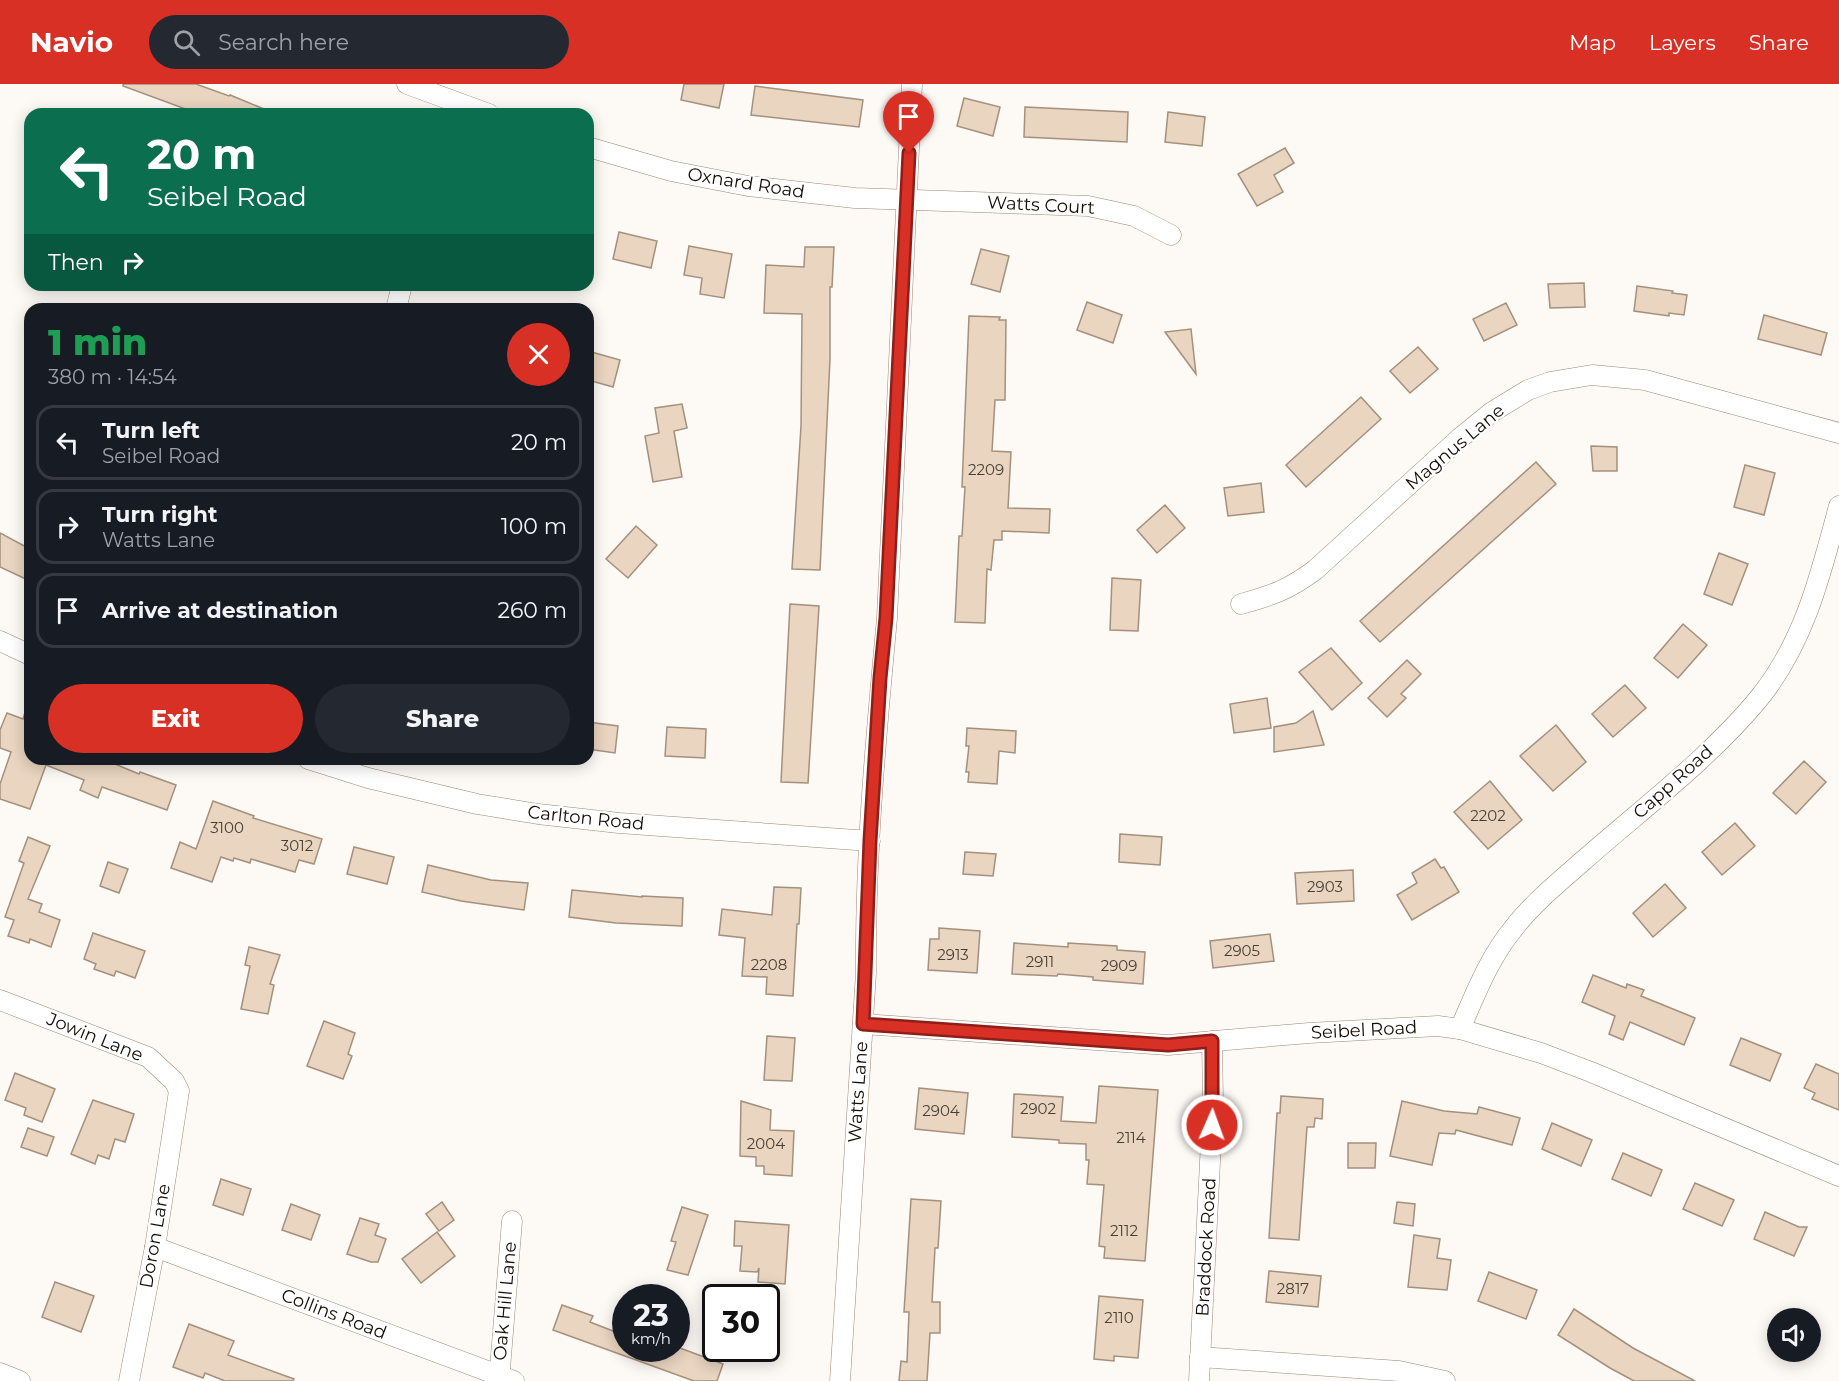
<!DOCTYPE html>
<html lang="en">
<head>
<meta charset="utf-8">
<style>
  :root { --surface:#171b24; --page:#242831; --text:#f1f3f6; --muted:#9ea1a6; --line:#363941; --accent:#d93025 }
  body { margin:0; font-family:Montserrat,sans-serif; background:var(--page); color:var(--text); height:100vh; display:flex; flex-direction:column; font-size:22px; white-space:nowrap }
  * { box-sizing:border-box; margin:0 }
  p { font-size:20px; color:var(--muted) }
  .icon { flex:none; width:33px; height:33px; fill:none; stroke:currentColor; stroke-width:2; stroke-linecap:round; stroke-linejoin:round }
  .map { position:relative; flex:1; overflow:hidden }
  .panel { position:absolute; left:24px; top:219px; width:570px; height:462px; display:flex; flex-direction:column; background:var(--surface); border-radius:18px; box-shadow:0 3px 15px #0003 }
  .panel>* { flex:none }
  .hud { position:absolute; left:24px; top:24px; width:570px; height:183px; border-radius:18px; box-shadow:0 3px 15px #0003; background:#0b6e4f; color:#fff; overflow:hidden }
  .tools { position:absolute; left:1767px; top:1224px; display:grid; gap:12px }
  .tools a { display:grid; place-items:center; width:54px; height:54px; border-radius:50%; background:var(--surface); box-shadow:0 3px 15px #0003; font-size:30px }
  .speed { position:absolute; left:612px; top:1200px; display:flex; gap:12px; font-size:30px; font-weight:700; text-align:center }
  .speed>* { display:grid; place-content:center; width:78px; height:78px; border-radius:50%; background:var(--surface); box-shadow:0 3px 15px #0003; line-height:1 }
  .speed small { font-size:15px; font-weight:400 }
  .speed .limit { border:3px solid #111; border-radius:9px; background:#fff; color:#111 }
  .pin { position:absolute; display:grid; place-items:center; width:51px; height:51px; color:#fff; margin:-62px -26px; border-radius:50% 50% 50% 0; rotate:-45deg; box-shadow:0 0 6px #0007 }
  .pin .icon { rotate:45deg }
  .me { position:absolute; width:66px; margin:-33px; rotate:2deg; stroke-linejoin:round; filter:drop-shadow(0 0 4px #0008) }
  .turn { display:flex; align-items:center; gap:21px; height:126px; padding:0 24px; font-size:27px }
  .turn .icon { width:78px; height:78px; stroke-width:2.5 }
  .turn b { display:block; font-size:42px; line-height:51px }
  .then { display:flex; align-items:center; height:57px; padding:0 24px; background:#0003; gap:12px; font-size:22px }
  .round { display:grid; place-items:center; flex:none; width:63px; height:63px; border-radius:32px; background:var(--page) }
  .headline { display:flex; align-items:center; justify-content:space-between; height:102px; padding:0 24px }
  h1 { font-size:36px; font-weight:800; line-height:45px; color:#1e9e55 }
  .button { display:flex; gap:12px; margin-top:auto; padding:12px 24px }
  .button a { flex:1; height:69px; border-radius:36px; background:var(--accent); color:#fff; font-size:24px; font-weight:800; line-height:69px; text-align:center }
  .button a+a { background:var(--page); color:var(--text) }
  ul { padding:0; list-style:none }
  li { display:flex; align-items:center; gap:18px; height:75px; margin:0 12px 9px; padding:0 12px; border:3px solid var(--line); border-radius:18px }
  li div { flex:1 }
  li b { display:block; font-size:22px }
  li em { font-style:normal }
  header { display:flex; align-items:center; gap:36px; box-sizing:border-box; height:84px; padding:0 30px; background:var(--accent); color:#fff }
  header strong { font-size:28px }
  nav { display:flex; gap:33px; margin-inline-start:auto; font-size:21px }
  .search { width:420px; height:54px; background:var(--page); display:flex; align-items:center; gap:15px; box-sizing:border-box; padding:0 21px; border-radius:33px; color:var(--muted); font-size:22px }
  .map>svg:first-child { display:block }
</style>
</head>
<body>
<header>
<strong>Navio</strong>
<div class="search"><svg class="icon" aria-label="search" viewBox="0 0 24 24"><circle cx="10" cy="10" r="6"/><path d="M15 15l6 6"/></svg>Search here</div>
<nav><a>Map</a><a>Layers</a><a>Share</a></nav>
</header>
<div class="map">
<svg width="1839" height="1297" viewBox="0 0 1839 1297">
  <rect width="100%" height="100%" fill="#fdf9f5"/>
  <g fill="#e9d5c0" stroke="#a4917d" stroke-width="1.5">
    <path d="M123,0H196L229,12L230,11L276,30H199L123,2Z"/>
    <path d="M684,0H724L719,24L681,16Z"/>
    <path d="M755,2L863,16L859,43L751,31Z"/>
    <path d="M964,14L1000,23L993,52L957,42Z"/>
    <path d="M1025,23L1128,28L1127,58L1024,53Z"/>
    <path d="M1168,28L1205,33L1202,62L1165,58Z"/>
    <path d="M1285,64L1294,79L1274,91L1283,108L1257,122L1238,90Z"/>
    <path d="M619,148L657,157L651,184L613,175Z"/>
    <path d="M689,162L732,170L724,214L700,210L702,194L684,191Z"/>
    <path d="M805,163H834L832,203H830V275L820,486L792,485L801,342L802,230L764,229L766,181L804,183Z"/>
    <path d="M981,165L1009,172L1000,208L971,200Z"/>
    <path d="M1584,199L1585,223L1550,224L1548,200Z"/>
    <path d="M1637,202L1673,207L1672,209L1687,211L1684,231L1669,229V232L1634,227Z"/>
    <path d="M1087,218L1122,231L1113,259L1077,246Z"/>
    <path d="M1506,219L1517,241L1484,257L1473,235Z"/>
    <path d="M1764,231L1827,249L1821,271L1758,255Z"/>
    <path d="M969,232L1000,233L999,236H1006L1005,316H995L992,367L1011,368L1008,424L1050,425L1049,449L1002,447V456H994L991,486L987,485L985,539L955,538L959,452H962L965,403H962Z"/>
    <path d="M1191,245L1196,290L1165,248Z"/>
    <path d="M1418,263L1438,285L1410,309L1390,287Z"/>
    <path d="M588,267L620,276L613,303L588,296Z"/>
    <path d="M1361,313L1381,335L1306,403L1286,381Z"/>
    <path d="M682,320L687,344L674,347L682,393L653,398L645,352L659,349L655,324Z"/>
    <path d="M1591,362L1617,363V387H1593Z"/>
    <path d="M1536,378L1556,400L1380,558L1360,537Z"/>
    <path d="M1745,381L1775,389L1764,431L1734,423Z"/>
    <path d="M1261,399L1264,428L1228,432L1224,404Z"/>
    <path d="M1165,421L1185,444L1157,469L1137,446Z"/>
    <path d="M636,442L657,461L628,494L606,475Z"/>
    <path d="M0,449L30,465V497L0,483Z"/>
    <path d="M1719,469L1748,480L1732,521L1704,510Z"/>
    <path d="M1112,494L1141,496L1138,547L1110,546Z"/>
    <path d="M790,520L819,522L808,699L781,698Z"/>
    <path d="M1683,540L1707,561L1678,594L1654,574Z"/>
    <path d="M1331,564L1362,599L1332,626L1299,588Z"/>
    <path d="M1407,576L1421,590L1401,610L1406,614L1387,633L1368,614Z"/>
    <path d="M1625,601L1646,624L1613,653L1592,630Z"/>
    <path d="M1267,614L1271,644L1234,649L1230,620Z"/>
    <path d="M27,622H30V675H103L139,690L140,688L176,701L167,726L102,703L98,714L80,706L84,696L46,681L30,725L0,715V700L11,668L0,664V646L7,629L23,635Z"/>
    <path d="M1313,627L1324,661L1274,668V643L1296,639Z"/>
    <path d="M588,638L618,642L615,669L588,665Z"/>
    <path d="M1556,641L1586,678L1553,707L1520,672Z"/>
    <path d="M667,643L706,645L705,674L665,672Z"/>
    <path d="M967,644L1016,647L1015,669L999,667L997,700L968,698L969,688H966L969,662H966Z"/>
    <path d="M1804,677L1826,698L1796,730L1773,709Z"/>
    <path d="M1490,697L1522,736L1488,765L1454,728Z"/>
    <path d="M213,717L254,732L253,734L322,755L314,780L299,776L295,788L251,775L250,779L234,774L233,777L221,773L212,798L171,784L180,758L196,765Z"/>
    <path d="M1735,739L1755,762L1722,791L1702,768Z"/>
    <path d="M1120,750L1162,753L1160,781L1119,778Z"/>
    <path d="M28,753L50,762L28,815L42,820L39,828L60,836L51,863L30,855L29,859L8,852L14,836L5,833L24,779L19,777Z"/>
    <path d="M354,763L394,773L387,800L347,790Z"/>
    <path d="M965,768L996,770L993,792L963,790Z"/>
    <path d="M1435,775L1441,784L1444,783L1459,808L1412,836L1397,811L1417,799L1412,789Z"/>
    <path d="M108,778L128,785L119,809L100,802Z"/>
    <path d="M428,781L491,796L528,799L524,826L461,817L422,808Z"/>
    <path d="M1353,786L1354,817L1297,820L1295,789Z"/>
    <path d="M1665,800L1686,824L1653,853L1633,829Z"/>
    <path d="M774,803L801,804L799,840H797L793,912L766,910L767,893L742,892L745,854L719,851L722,825L772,831Z"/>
    <path d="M572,806L642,813V812L683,814L682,842L616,839L569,833Z"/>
    <path d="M939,844L980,847L977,889L928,886L930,855H939Z"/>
    <path d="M93,849L145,867L135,894L116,887L114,892L94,885L96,880L84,875Z"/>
    <path d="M1270,850L1274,877L1213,884L1210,857Z"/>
    <path d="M1014,859L1068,863V859L1117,862V866L1145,868L1143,900L1093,896V893L1058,890L1057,892L1012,890Z"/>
    <path d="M249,863L280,871L270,900L274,901L268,930L241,925L250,882L245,881Z"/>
    <path d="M1593,891L1626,904L1627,900L1644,906L1641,912L1695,934L1684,961L1630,938L1623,956L1609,950L1615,932L1582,918Z"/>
    <path d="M324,937L355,949L348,970L352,972L343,995L307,982Z"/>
    <path d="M767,952L795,954L792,997L764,996Z"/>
    <path d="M1741,954L1781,970L1770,997L1730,981Z"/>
    <path d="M1816,980L1839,990V1026L1812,1015L1815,1009L1804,1004Z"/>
    <path d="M15,989L55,1005L42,1038L24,1031L26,1024L5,1016Z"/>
    <path d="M1099,1002L1158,1006L1145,1177L1104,1174L1105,1163L1099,1162L1104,1101L1087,1100L1089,1076H1086V1060L1059,1059V1056L1012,1053L1014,1010L1063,1013L1061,1037L1096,1039Z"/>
    <path d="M919,1004L968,1009L964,1050L915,1045Z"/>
    <path d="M1281,1012L1323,1015L1322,1035L1315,1034L1314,1043H1307L1299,1156L1269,1154L1277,1029H1280Z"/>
    <path d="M93,1016L134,1030L125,1058L115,1055L109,1075L98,1071L95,1080L71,1070Z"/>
    <path d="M741,1017L771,1026L770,1046L794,1047L792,1092L764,1090V1082H756V1073L740,1072Z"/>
    <path d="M1402,1017L1444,1027L1477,1030L1479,1023L1520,1034L1512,1061L1456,1046L1455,1050L1439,1049L1432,1081L1390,1072Z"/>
    <path d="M1552,1039L1592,1056L1581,1082L1542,1065Z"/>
    <path d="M28,1044L54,1053L47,1072L21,1063Z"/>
    <path d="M1348,1059H1376L1375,1084H1348Z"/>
    <path d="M1623,1069L1662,1086L1651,1112L1612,1095Z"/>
    <path d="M221,1095L251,1105L243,1131L213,1121Z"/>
    <path d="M1695,1099L1734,1116L1722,1142L1683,1125Z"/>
    <path d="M911,1115L941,1117L938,1164H935L932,1218H940V1249H930L927,1297H899L901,1277L907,1278L909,1228H904Z"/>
    <path d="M442,1118L454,1136L439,1147L426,1130Z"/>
    <path d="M1397,1118L1415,1120L1413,1142L1394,1139Z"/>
    <path d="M291,1120L320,1131L311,1156L282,1146Z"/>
    <path d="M682,1123L708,1131L688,1191L667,1186L676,1158L671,1157Z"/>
    <path d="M1765,1128L1799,1143H1807L1794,1172L1754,1155Z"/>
    <path d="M360,1134L379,1140L375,1151L386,1155L378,1178H371L347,1170Z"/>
    <path d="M735,1137L789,1141L785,1200L758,1198L759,1184L757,1188L740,1187L742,1162H734Z"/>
    <path d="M437,1148L455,1172L421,1199L402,1175Z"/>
    <path d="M1414,1151L1440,1155L1437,1174L1451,1176L1447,1206L1408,1203Z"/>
    <path d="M1269,1187L1321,1192L1318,1223L1266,1218Z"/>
    <path d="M1489,1188L1537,1206L1526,1235L1478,1217Z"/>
    <path d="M55,1198L94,1212L81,1248L42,1233Z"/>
    <path d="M1099,1212L1143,1216L1138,1274L1114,1272V1277L1094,1275Z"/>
    <path d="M562,1221L593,1232L590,1238L626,1252V1264H680L723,1280L717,1297H694L553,1246Z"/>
    <path d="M1574,1225L1633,1264L1695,1297H1634L1610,1284L1558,1251Z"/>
    <path d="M189,1240L234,1257L228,1271L294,1295L293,1297H225L205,1289L203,1294L173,1283Z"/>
  </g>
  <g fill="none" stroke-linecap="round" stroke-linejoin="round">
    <defs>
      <g id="minor">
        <path d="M407,0L489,30"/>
        <path d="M588,63L671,87L748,102L855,114L1088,122L1134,132L1171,151"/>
        <path d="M396,225L402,201"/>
        <path d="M1241,520C1273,511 1288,506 1315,486L1460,354L1492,328L1528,306L1550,298L1592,291L1645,296L1839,349"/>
        <path d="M0,557L30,571"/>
        <path d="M308,675L368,694L477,720L538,730L619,739L870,757"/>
        <path d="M0,916L148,973L174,997L179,1007L155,1163L129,1297"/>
        <path d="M863,940L1168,961L1309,949L1438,942L1460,945L1541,969L1591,988L1839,1092"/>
        <path d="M1460,945C1475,911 1489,874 1513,845C1533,819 1560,797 1584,776C1642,725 1712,672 1760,613C1805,557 1821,489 1839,422"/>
        <path d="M155,1163L514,1297"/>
        <path d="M1200,1273L1399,1287L1445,1297"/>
        <path d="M0,1289L20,1297"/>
        <path d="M499,1297L512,1137"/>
        <path d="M840,1297L866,889C865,770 876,652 887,534L912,0"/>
        <path d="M1199,1297L1213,1018L1212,957"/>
      </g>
    </defs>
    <use href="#minor" stroke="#9b8874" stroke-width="21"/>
    <use href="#minor" stroke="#fff" stroke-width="20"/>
  </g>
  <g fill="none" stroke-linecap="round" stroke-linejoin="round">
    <defs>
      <path id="route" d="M909,69L886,534L880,594L870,757L863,940L1168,961L1212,957V1041"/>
    </defs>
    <use href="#route" stroke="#8d1f18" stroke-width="15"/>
    <use href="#route" stroke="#d93025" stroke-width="10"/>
  </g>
  <g text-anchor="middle" stroke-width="4.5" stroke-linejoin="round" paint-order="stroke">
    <g font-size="15" fill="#483f34">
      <text x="986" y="391">2209</text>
      <text x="1488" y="737">2202</text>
      <text x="227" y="749">3100</text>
      <text x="297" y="767">3012</text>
      <text x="1325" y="808">2903</text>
      <text x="1242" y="872">2905</text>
      <text x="953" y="876">2913</text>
      <text x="1040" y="883">2911</text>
      <text x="769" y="886">2208</text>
      <text x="1119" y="887">2909</text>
      <text x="1038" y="1030">2902</text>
      <text x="941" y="1032">2904</text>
      <text x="1131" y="1059">2114</text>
      <text x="766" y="1065">2004</text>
      <text x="1124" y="1152">2112</text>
      <text x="1293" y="1210">2817</text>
      <text x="1119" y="1239">2110</text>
    </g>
    <g font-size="18" fill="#130d06" stroke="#fff">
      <text transform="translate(746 99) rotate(9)" y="6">Oxnard Road</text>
      <text transform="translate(1041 121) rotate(3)" y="6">Watts Court</text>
      <text transform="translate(1455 363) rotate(-40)" y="6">Magnus Lane</text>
      <text transform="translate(1673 698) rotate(-42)" y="6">Capp Road</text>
      <text transform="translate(586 734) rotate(6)" y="6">Carlton Road</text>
      <text transform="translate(1364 946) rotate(-3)" y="6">Seibel Road</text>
      <text transform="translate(95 953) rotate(22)" y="6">Jowin Lane</text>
      <text transform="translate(858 1008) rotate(-86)" y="6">Watts Lane</text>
      <text transform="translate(155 1152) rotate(-80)" y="6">Doron Lane</text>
      <text transform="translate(1206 1163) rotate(-87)" y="6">Braddock Road</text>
      <text transform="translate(505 1217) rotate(-85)" y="6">Oak Hill Lane</text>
      <text transform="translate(334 1230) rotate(21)" y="6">Collins Road</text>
    </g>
  </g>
</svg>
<div class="tools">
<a><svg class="icon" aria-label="sound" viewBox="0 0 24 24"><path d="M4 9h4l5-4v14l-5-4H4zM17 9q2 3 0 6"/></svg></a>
</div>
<div class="speed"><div>23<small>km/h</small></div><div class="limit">30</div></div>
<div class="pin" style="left:909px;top:69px;background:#d93025"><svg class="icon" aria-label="arrive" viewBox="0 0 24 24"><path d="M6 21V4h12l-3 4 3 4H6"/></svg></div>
<svg class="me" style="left:1212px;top:1041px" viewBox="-20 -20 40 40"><circle r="17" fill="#d93025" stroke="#fff" stroke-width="3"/><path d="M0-11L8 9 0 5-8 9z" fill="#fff"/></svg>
<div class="hud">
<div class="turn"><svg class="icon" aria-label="left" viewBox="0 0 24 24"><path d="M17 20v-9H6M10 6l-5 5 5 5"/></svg><div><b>20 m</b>Seibel Road</div></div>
<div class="then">Then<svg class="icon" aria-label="right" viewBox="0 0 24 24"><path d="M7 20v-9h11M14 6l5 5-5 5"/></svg></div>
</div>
<section class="panel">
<div class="headline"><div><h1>1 min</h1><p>380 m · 14:54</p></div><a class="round" style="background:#d93025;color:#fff"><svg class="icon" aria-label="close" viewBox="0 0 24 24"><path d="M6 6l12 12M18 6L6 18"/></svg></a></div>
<ul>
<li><svg class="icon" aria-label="left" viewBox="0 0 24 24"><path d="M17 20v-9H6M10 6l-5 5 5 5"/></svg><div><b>Turn left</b><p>Seibel Road</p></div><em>20 m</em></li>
<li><svg class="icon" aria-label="right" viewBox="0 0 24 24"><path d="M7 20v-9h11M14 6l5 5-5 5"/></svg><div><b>Turn right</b><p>Watts Lane</p></div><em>100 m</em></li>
<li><svg class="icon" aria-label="arrive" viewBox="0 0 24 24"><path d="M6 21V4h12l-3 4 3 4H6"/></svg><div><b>Arrive at destination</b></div><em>260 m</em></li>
</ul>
<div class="button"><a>Exit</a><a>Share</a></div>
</section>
</div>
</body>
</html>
